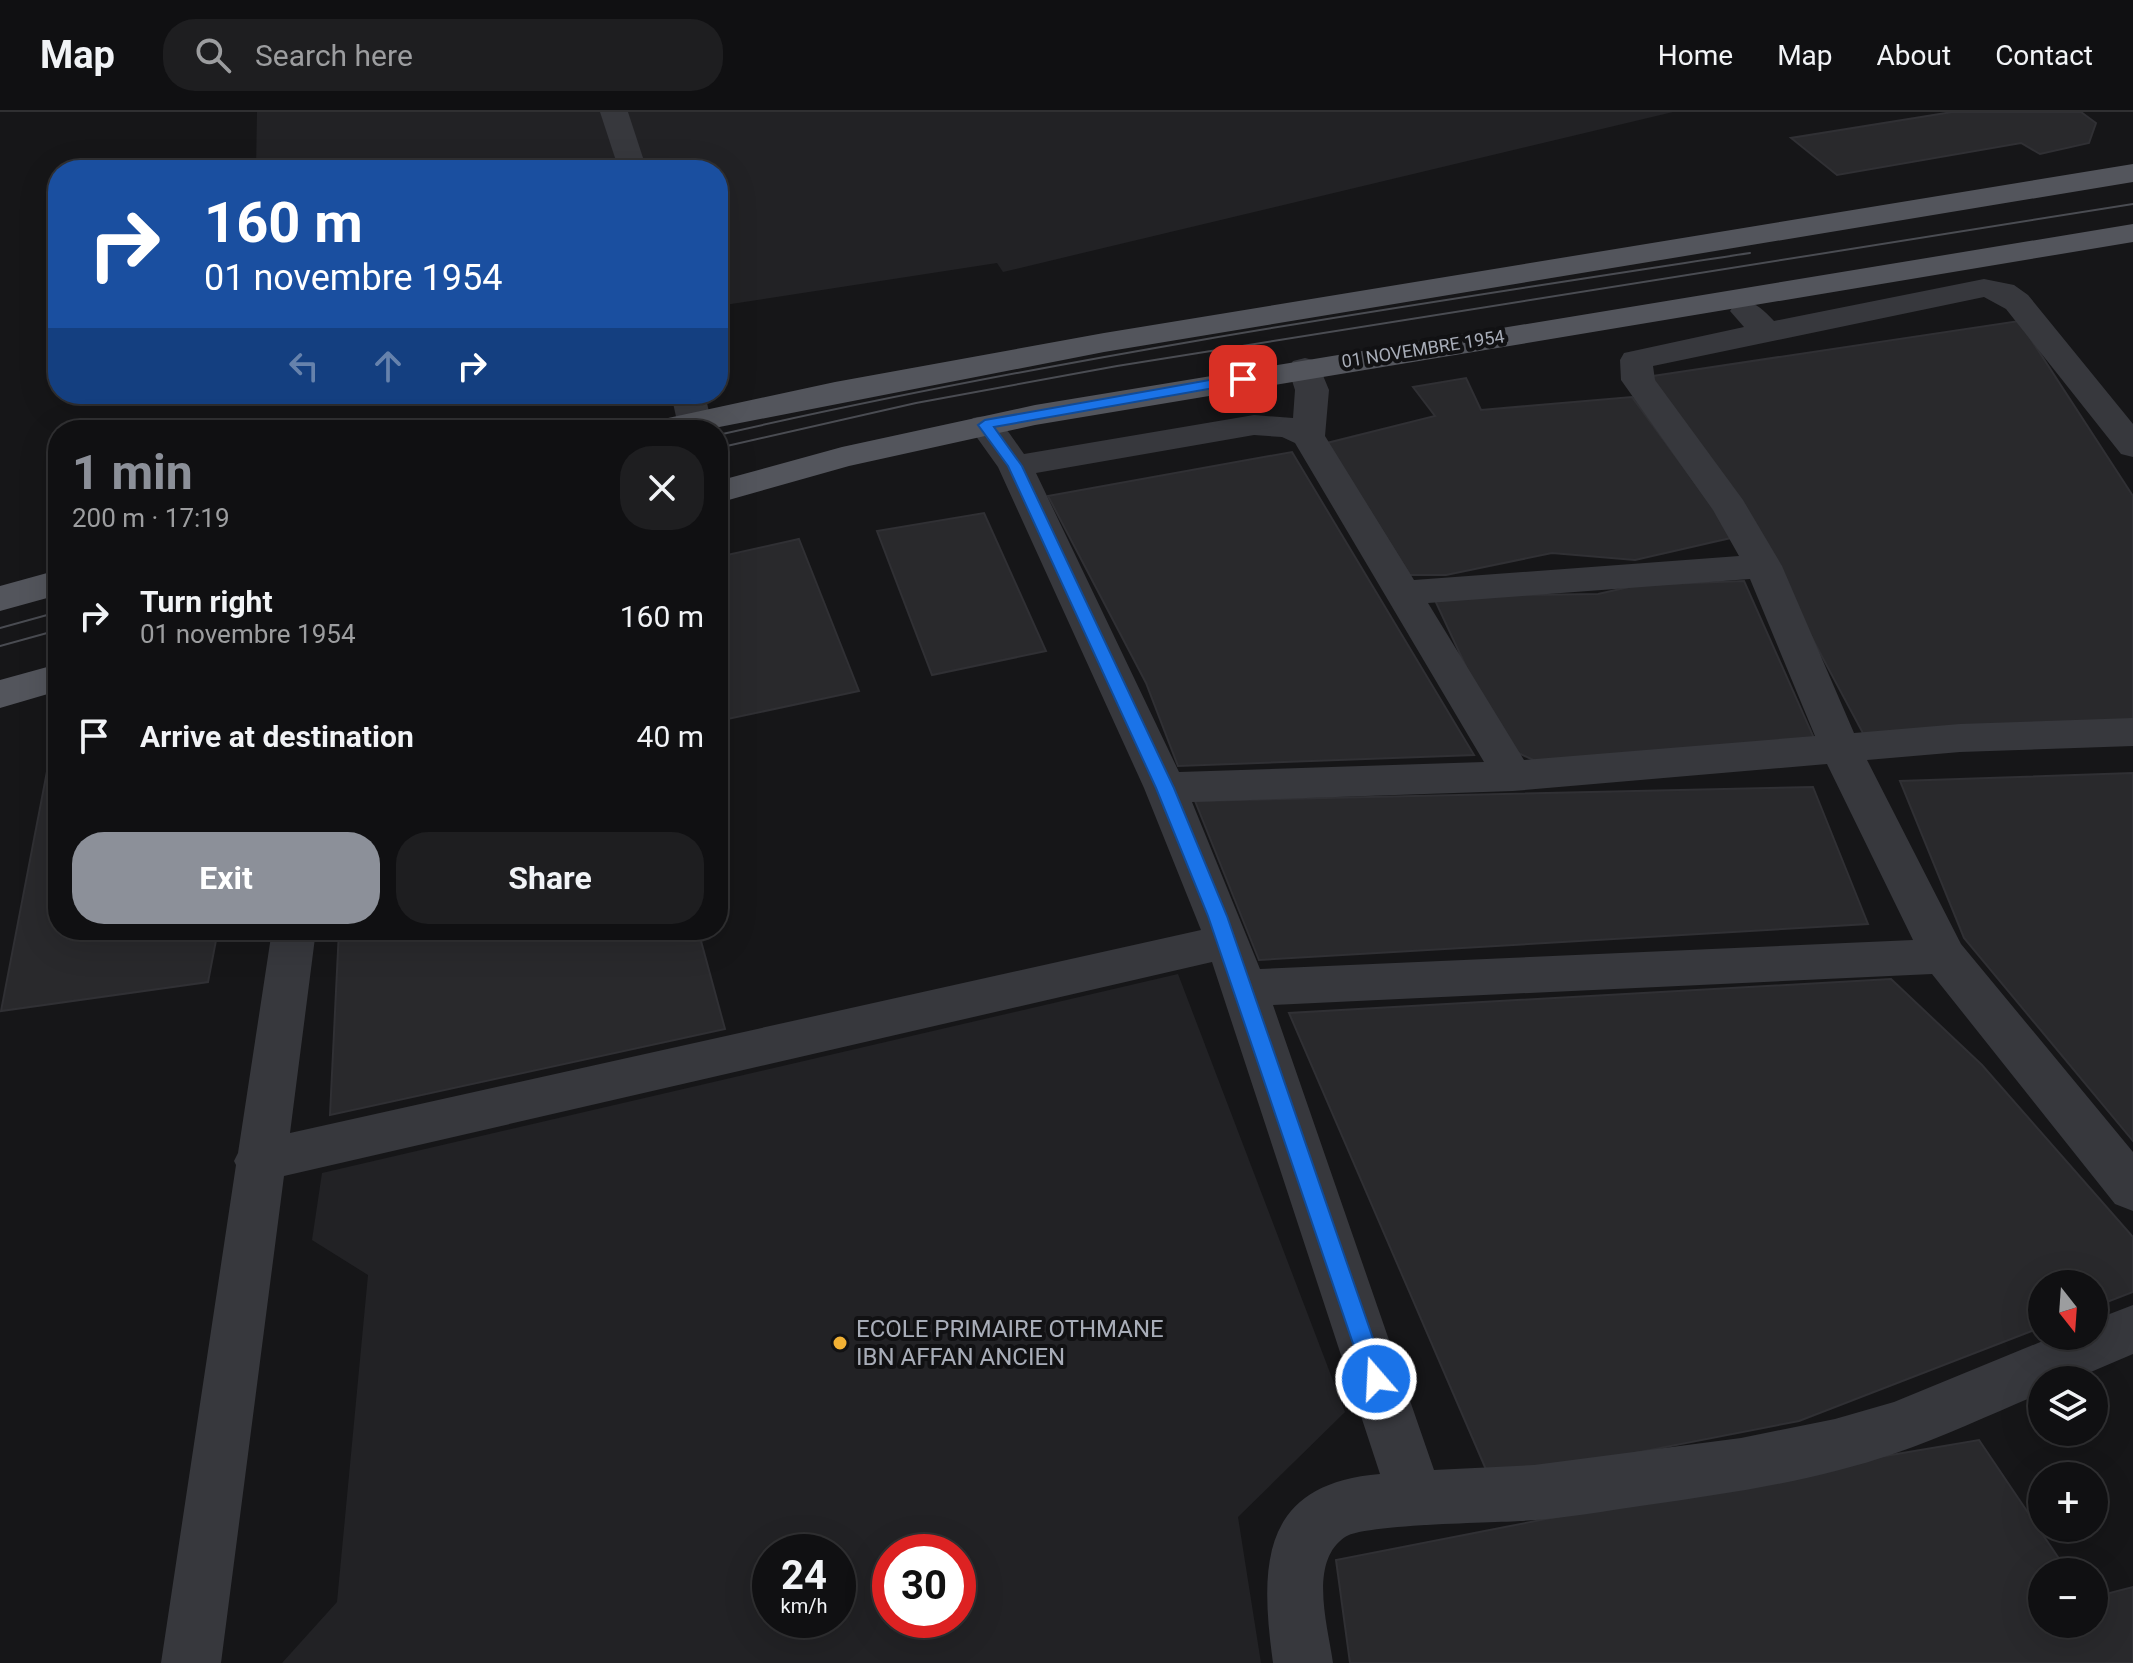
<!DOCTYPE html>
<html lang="en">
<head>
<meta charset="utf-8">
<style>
  :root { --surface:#101012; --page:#1e1e20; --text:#f1f3f6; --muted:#9c9d9f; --line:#303032; --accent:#8c9099 }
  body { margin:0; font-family:Roboto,sans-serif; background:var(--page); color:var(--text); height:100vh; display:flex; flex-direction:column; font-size:30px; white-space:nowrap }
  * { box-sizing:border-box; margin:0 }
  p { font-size:26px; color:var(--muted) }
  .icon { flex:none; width:44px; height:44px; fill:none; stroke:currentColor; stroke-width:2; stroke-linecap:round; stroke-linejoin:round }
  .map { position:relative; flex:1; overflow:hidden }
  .side { position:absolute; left:48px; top:308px; width:680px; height:520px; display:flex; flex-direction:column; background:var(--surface); border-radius:32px; box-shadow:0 8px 32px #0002,0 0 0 2px var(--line) }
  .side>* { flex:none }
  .banner { position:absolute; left:48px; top:48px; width:680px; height:244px; border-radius:32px; box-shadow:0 8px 32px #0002,0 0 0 2px var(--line); background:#1a4fa0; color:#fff; overflow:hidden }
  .needle { width:52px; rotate:163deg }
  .tools { position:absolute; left:2028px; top:1158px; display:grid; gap:16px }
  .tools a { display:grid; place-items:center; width:80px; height:80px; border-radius:50%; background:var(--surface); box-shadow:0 8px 32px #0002,0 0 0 2px var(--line); font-size:40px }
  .speed { position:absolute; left:752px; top:1422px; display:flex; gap:16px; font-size:40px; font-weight:700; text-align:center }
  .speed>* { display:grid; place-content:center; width:104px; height:104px; border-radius:50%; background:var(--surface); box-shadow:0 8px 32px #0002,0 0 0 2px var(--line); line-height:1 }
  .speed small { font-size:20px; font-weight:400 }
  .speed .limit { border:12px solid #d22; background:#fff; color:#111 }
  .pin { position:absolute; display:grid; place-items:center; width:68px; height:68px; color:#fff; margin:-34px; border-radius:16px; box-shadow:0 4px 12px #0006 }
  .me { position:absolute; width:88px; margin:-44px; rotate:341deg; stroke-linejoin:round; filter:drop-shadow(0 0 6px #0008) }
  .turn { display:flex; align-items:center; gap:28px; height:168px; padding:0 24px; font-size:36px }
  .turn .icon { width:104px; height:104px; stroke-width:2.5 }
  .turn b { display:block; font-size:56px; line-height:68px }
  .lanes { display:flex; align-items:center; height:76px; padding:0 24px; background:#0003; justify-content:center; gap:40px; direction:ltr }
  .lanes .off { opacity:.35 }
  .round { display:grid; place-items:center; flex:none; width:84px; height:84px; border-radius:32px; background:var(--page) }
  .head { display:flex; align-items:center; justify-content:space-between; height:136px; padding:0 24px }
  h1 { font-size:48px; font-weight:700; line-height:60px; color:var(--accent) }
  .primary-button { display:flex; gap:16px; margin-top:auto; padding:16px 24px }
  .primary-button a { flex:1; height:92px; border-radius:32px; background:var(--accent); color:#fff; font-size:32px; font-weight:700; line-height:92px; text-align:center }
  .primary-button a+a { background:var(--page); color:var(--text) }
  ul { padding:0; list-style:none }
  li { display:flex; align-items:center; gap:24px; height:120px; padding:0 24px }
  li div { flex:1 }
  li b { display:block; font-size:30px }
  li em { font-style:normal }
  header { display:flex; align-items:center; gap:48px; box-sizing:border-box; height:112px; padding:0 40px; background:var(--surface); border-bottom:2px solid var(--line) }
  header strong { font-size:38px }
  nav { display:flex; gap:44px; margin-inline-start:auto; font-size:28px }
  .search { width:560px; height:72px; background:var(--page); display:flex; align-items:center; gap:20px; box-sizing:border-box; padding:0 28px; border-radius:32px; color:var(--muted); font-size:30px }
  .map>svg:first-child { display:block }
</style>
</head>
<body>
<header>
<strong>Map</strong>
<div class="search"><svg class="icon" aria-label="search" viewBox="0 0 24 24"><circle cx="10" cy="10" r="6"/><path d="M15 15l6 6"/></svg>Search here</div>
<nav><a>Home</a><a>Map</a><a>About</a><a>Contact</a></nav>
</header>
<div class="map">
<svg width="2133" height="1551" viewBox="0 0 2133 1551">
  <rect width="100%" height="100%" fill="#161618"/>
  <g fill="#222225" fill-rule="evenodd">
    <path d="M257,0H1673L1003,160L997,151L718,194V58H256Z"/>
    <path d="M1178,862L1345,1300L1238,1405L1261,1551H282L337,1490L368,1163L312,1128L322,1061ZM770,1440H838V1508H770ZM890,1440H958V1508H890Z"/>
  </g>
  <g fill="#29292c" stroke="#303034" stroke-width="2">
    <path d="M1952,0H2081L2096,11L2089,31L2040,42L2021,31L1837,63L1791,26Z"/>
    <path d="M2019,209L2133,384V613L1865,625L1803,509L1646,265Z"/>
    <path d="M1466,266L1481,298L1632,285L1735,425L1635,448L1552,441L1446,463H1410L1327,331L1435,304L1413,275Z"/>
    <path d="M1292,340L1474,643L1178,654L1146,571L1048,384Z"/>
    <path d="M984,401L1046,539L932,563L877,419Z"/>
    <path d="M799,427L859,579L718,609V445Z"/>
    <path d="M1744,469L1818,635L1540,651L1514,639L1467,557L1433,484L1598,482L1638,473Z"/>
    <path d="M58,590V818H218L208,870L1,899L54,623V591Z"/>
    <path d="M2133,661V1029L1964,826L1900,669Z"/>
    <path d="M1813,675L1868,812L1259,848L1195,689Z"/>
    <path d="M339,818H698L725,917L330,1003Z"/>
    <path d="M1891,867L1982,953L2133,1125V1180L2094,1195V1172H2042V1215L1799,1309L1491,1369L1289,901Z"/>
    <path d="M1979,1328L2068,1460H2042V1512H2094V1485L2133,1475V1551H1350L1336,1448L1761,1365Z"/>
  </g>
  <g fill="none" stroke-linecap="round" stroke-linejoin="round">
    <g fill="#37383d" fill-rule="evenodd">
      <path d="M600,0H628L647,58H619Z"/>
      <path d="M1984,167L2014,173L2028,183L2133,312V345L2121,342L2006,197L1984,185L1653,254L1655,268L1743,388L1782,454L1854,621L1960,612L2133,606V634L1960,640L1867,648L1961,832L2133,1040V1099L2115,1092L1932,862L1273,893L1434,1358L1534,1353L1741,1326L1835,1307L1894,1290L2055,1224H2094V1208L2133,1193V1242L2072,1268H2042V1281C1994,1301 1946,1324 1896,1341C1815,1369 1731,1381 1647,1393C1605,1399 1562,1407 1520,1409C1490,1411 1364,1412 1345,1425C1308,1450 1328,1514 1333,1551H1273C1260,1455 1259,1372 1380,1362L1212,850L284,1064L221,1551H161L236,1053L234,1049L238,1041L272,818H316L290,1021L1201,818L1144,676L998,355L968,313L973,306C1000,299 1009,322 1024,342L1254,303L1293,306L1295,278L1288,256L1293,249L1305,246L1317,249L1329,278L1325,324L1414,468L1739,444L1713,398L1621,268L1620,248L1624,241L1744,215L1730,199L1735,192C1754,187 1761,196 1774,209ZM1254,323L1282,325L1295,331L1484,650L1179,660L1036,361ZM1750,467L1815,624L1524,648L1428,491ZM1827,652L1913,828L1260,857L1192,690L1513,679Z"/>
      <path d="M671,282H705L711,309L706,316H682L677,309Z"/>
    </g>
    <g fill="#53555c" fill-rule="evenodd">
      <path d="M2133,52V70L1104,240L704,318H640L645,311L835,270L1104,221Z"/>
      <path d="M2133,112V130L1035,313L849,354L718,391V369L842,335L1035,293Z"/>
      <path d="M58,458V483L0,499V474Z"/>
      <path d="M58,552V579L0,596V568Z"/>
    </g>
    <g stroke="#4a4c52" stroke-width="2">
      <path d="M718,323C1059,245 1404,194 1750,141"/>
      <path d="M718,336L916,291L1117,254L2133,92"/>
      <path d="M0,516L58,500"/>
      <path d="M0,534L58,518"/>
    </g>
  </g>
  <path fill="#1a73e8" stroke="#114b97" stroke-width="2" d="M1243,262L1248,264V270L994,315L1022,354L1174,676L1227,804L1387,1267L1384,1274L1376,1277L1368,1274L1365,1267L1208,804L1156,676L1008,354L978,313L985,308Z"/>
  <circle fill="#f2b134" stroke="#111113" stroke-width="3" cx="840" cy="1231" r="8"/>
  <g text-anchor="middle" stroke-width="8" stroke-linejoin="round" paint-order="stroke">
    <g font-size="18" fill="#a8adb8" stroke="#111113">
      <text transform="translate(1423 237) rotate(-9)" y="6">01 NOVEMBRE 1954</text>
    </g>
    <g font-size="24" fill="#a8adb8" stroke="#111113" text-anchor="start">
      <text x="856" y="1225">ECOLE PRIMAIRE OTHMANE<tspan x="856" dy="28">IBN AFFAN ANCIEN</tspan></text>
    </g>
  </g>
</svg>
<div class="tools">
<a><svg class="needle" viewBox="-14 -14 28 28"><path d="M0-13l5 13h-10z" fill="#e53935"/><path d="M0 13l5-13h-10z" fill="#9c9d9f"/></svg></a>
<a><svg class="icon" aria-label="layers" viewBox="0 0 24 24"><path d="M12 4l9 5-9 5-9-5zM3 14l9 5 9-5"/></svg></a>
<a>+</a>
<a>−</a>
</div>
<div class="speed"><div>24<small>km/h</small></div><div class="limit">30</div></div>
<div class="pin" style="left:1243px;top:267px;background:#d93025"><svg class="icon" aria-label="arrive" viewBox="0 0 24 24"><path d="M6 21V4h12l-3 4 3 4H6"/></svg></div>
<svg class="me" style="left:1376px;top:1267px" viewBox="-20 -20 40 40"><circle r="17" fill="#1a73e8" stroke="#fff" stroke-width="3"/><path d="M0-11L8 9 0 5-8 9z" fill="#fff"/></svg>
<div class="banner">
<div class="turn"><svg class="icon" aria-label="right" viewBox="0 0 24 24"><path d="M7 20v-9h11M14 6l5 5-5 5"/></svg><div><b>160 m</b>01 novembre 1954</div></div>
<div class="lanes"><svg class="icon off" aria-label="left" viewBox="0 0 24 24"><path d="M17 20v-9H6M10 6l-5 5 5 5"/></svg><svg class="icon off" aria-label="ahead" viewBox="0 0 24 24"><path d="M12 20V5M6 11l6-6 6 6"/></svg><svg class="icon" aria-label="right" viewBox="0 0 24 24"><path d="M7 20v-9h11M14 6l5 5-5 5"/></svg></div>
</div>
<section class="side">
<div class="head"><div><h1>1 min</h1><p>200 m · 17:19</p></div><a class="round"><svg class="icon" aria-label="close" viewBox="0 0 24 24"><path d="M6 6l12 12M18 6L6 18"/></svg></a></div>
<ul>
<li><svg class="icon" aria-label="right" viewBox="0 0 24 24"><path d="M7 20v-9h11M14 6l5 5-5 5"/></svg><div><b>Turn right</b><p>01 novembre 1954</p></div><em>160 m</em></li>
<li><svg class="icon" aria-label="arrive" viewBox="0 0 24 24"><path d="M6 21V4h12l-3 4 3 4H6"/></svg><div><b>Arrive at destination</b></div><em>40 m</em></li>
</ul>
<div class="primary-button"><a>Exit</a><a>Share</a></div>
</section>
</div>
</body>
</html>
